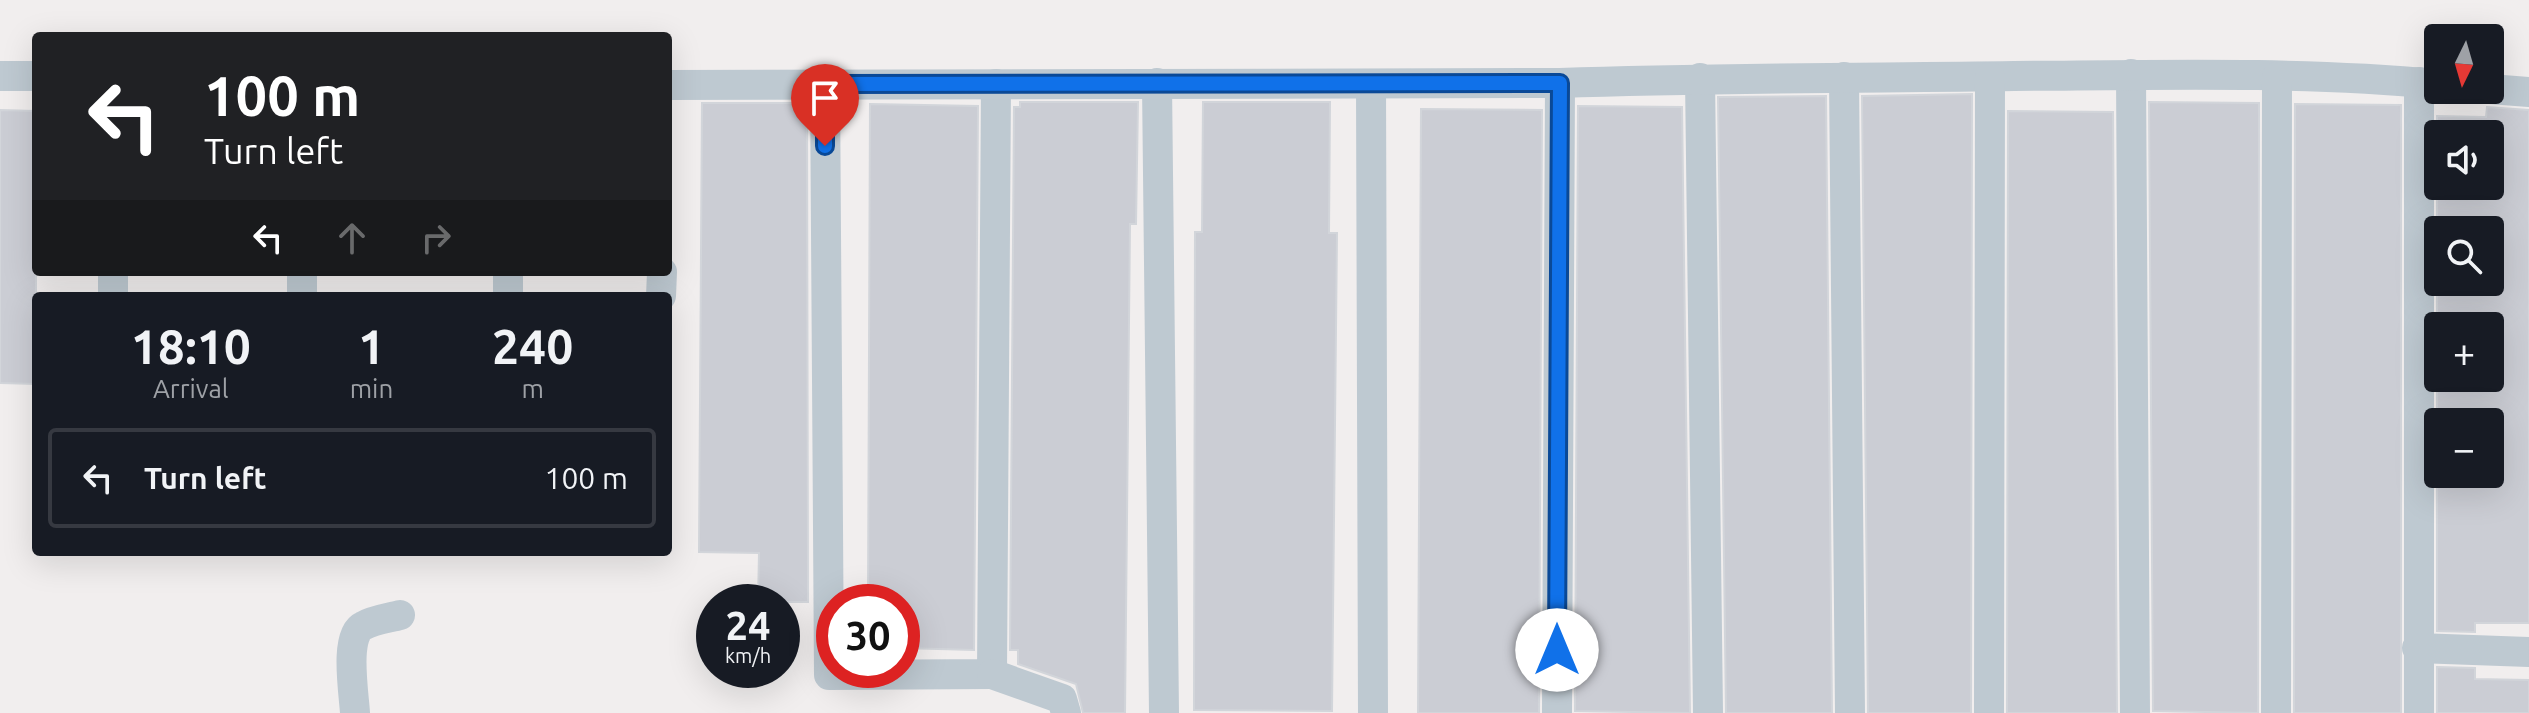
<!DOCTYPE html>
<html lang="en">
<head>
<meta charset="utf-8">
<style>
  :root { --surface:#171b24; --page:#242831; --text:#f1f3f6; --muted:#9ea1a6; --line:#363941 }
  body { margin:0; font-family:Ubuntu,sans-serif; background:var(--page); color:var(--text); height:100vh; display:flex; flex-direction:column; font-size:30px; white-space:nowrap }
  * { box-sizing:border-box; margin:0 }
  p { font-size:26px; color:var(--muted) }
  .icon { flex:none; width:44px; height:44px; fill:none; stroke:currentColor; stroke-width:2; stroke-linecap:round; stroke-linejoin:round }
  .map { position:relative; flex:1; overflow:hidden }
  .drawer { position:absolute; left:32px; top:292px; width:640px; height:264px; display:flex; flex-direction:column; background:var(--surface); border-radius:8px; box-shadow:0 8px 32px #0002 }
  .drawer>* { flex:none }
  .guide { position:absolute; left:32px; top:32px; width:640px; height:244px; border-radius:8px; box-shadow:0 8px 32px #0002; background:#202124; color:#fff; overflow:hidden }
  .needle { width:52px; rotate:185deg }
  .fabs { position:absolute; left:2424px; top:24px; display:grid; gap:16px }
  .fabs a { display:grid; place-items:center; width:80px; height:80px; border-radius:8px; background:var(--surface); box-shadow:0 8px 32px #0002; font-size:40px }
  .speed { position:absolute; left:696px; top:584px; display:flex; gap:16px; font-size:40px; font-weight:700; text-align:center }
  .speed>* { display:grid; place-content:center; width:104px; height:104px; border-radius:50%; background:var(--surface); box-shadow:0 8px 32px #0002; line-height:1 }
  .speed small { font-size:20px; font-weight:400 }
  .speed .limit { border:12px solid #d22; background:#fff; color:#111 }
  .pin { position:absolute; display:grid; place-items:center; width:68px; height:68px; color:#fff; margin:-82px -34px; border-radius:50% 50% 50% 0; rotate:-45deg; box-shadow:0 0 8px #0007 }
  .pin .icon { rotate:45deg }
  .me { position:absolute; width:88px; margin:-44px; rotate:0deg; stroke-linejoin:round; filter:drop-shadow(0 0 6px #0008) }
  .turn { display:flex; align-items:center; gap:28px; height:168px; padding:0 40px; font-size:36px }
  .turn .icon { width:104px; height:104px; stroke-width:2.5 }
  .turn b { display:block; font-size:56px; line-height:68px }
  .lanes { display:flex; align-items:center; height:76px; padding:0 40px; background:#0003; justify-content:center; gap:40px; direction:ltr }
  .lanes .off { opacity:.35 }
  .eta { display:flex; justify-content:space-evenly; align-items:center; height:136px; text-align:center }
  .eta b { font-size:48px; font-weight:700; line-height:56px }
  ul { padding:0; list-style:none }
  li { display:flex; align-items:center; gap:24px; height:100px; margin:0 16px 12px; padding:0 24px; border:4px solid var(--line); border-radius:8px }
  li div { flex:1 }
  li b { display:block; font-size:30px }
  li em { font-style:normal }
  .map>svg:first-child { display:block }
</style>
</head>
<body>
<div class="map">
<svg width="2529" height="713" viewBox="0 0 2529 713">
  <rect width="100%" height="100%" fill="#f1eeee"/>
  <g fill="#cbcdd4" stroke="#d2d5da" stroke-width="2" fill-rule="evenodd">
    <path d="M1972,94L1971,713H1868L1862,96Z"/>
    <path d="M1826,96L1832,713H1726L1718,97Z"/>
    <path d="M1020,102H1138L1136,224H1130L1125,713H1083L1076,684L1018,664V650H1010L1014,107H1020Z"/>
    <path d="M1203,102H1330L1329,233H1337L1332,711L1194,710L1195,232H1202Z"/>
    <path d="M2149,102L2259,103L2258,713L2153,711Z"/>
    <path d="M702,103H807L808,602H758L759,553L699,552Z"/>
    <path d="M870,104L978,106L974,650L902,648V602H868Z"/>
    <path d="M2295,104L2401,105V713H2294Z"/>
    <path d="M1578,106L1682,107L1690,713L1575,711Z"/>
    <path d="M2487,107L2529,110V623H2475V632L2437,631V116L2486,117ZM2438,134H2490V186H2438ZM2438,230H2490V282H2438ZM2438,326H2490V378H2438ZM2438,422H2490V474H2438Z"/>
    <path d="M1421,109L1542,110L1539,713H1418Z"/>
    <path d="M0,110L36,111V384L0,383Z"/>
    <path d="M2008,111L2113,112L2117,713H2007Z"/>
    <path d="M2437,667L2475,668V679L2529,680V713H2437Z"/>
  </g>
  <g fill="none" stroke-linecap="round" stroke-linejoin="round">
    <g stroke="#bec9d1" stroke-width="30">
      <path d="M2131,74L2135,713"/>
      <path d="M0,76H36"/>
      <path d="M1844,77L1850,713"/>
      <path d="M1700,78L1708,713"/>
      <path d="M1157,83L1164,713"/>
      <path d="M825,84L829,675L992,674L996,84"/>
      <path d="M1371,84L1373,713"/>
      <path d="M668,85L1560,83C1711,78 1863,78 2014,76C2155,75 2297,71 2438,84"/>
      <path d="M2490,89L2529,92"/>
      <path d="M113,272V296"/>
      <path d="M508,272V296"/>
      <path d="M302,296V272"/>
      <path d="M661,296L662,272"/>
      <path d="M2417,648L2529,652"/>
      <path d="M992,674L1062,699L1066,713"/>
      <path d="M355,713C354,694 344,635 363,626C373,620 389,618 400,615"/>
      <path d="M1557,713L1560,83"/>
      <path d="M1989,713L1990,77"/>
      <path d="M2276,713L2277,77"/>
      <path d="M2419,713V82"/>
    </g>
  </g>
  <g fill="none" stroke-linecap="round" stroke-linejoin="round">
    <defs>
      <path id="route" d="M825,146V84L1560,83L1557,650"/>
    </defs>
    <use href="#route" stroke="#0a4997" stroke-width="20"/>
    <use href="#route" stroke="#1071e9" stroke-width="14"/>
  </g>
</svg>
<div class="fabs">
<a><svg class="needle" viewBox="-14 -14 28 28"><path d="M0-13l5 13h-10z" fill="#e53935"/><path d="M0 13l5-13h-10z" fill="#9ea1a6"/></svg></a>
<a><svg class="icon" aria-label="sound" viewBox="0 0 24 24"><path d="M4 9h4l5-4v14l-5-4H4zM17 9q2 3 0 6"/></svg></a>
<a><svg class="icon" aria-label="search" viewBox="0 0 24 24"><circle cx="10" cy="10" r="6"/><path d="M15 15l6 6"/></svg></a>
<a>+</a>
<a>−</a>
</div>
<div class="speed"><div>24<small>km/h</small></div><div class="limit">30</div></div>
<div class="pin" style="left:825px;top:146px;background:#d93025"><svg class="icon" aria-label="arrive" viewBox="0 0 24 24"><path d="M6 21V4h12l-3 4 3 4H6"/></svg></div>
<svg class="me" style="left:1557px;top:650px" viewBox="-20 -20 40 40"><circle r="19" fill="#fff"/><path d="M0-13L10 11 0 6-10 11z" fill="#1071e9"/></svg>
<div class="guide">
<div class="turn"><svg class="icon" aria-label="left" viewBox="0 0 24 24"><path d="M17 20v-9H6M10 6l-5 5 5 5"/></svg><div><b>100 m</b>Turn left</div></div>
<div class="lanes"><svg class="icon" aria-label="left" viewBox="0 0 24 24"><path d="M17 20v-9H6M10 6l-5 5 5 5"/></svg><svg class="icon off" aria-label="ahead" viewBox="0 0 24 24"><path d="M12 20V5M6 11l6-6 6 6"/></svg><svg class="icon off" aria-label="right" viewBox="0 0 24 24"><path d="M7 20v-9h11M14 6l5 5-5 5"/></svg></div>
</div>
<section class="drawer">
<div class="eta">
<div><b>18:10</b><p>Arrival</p></div>
<div><b>1</b><p>min</p></div>
<div><b>240</b><p>m</p></div>
</div>
<ul>
<li><svg class="icon" aria-label="left" viewBox="0 0 24 24"><path d="M17 20v-9H6M10 6l-5 5 5 5"/></svg><div><b>Turn left</b></div><em>100 m</em></li>
</ul>
</section>
</div>
</body>
</html>
